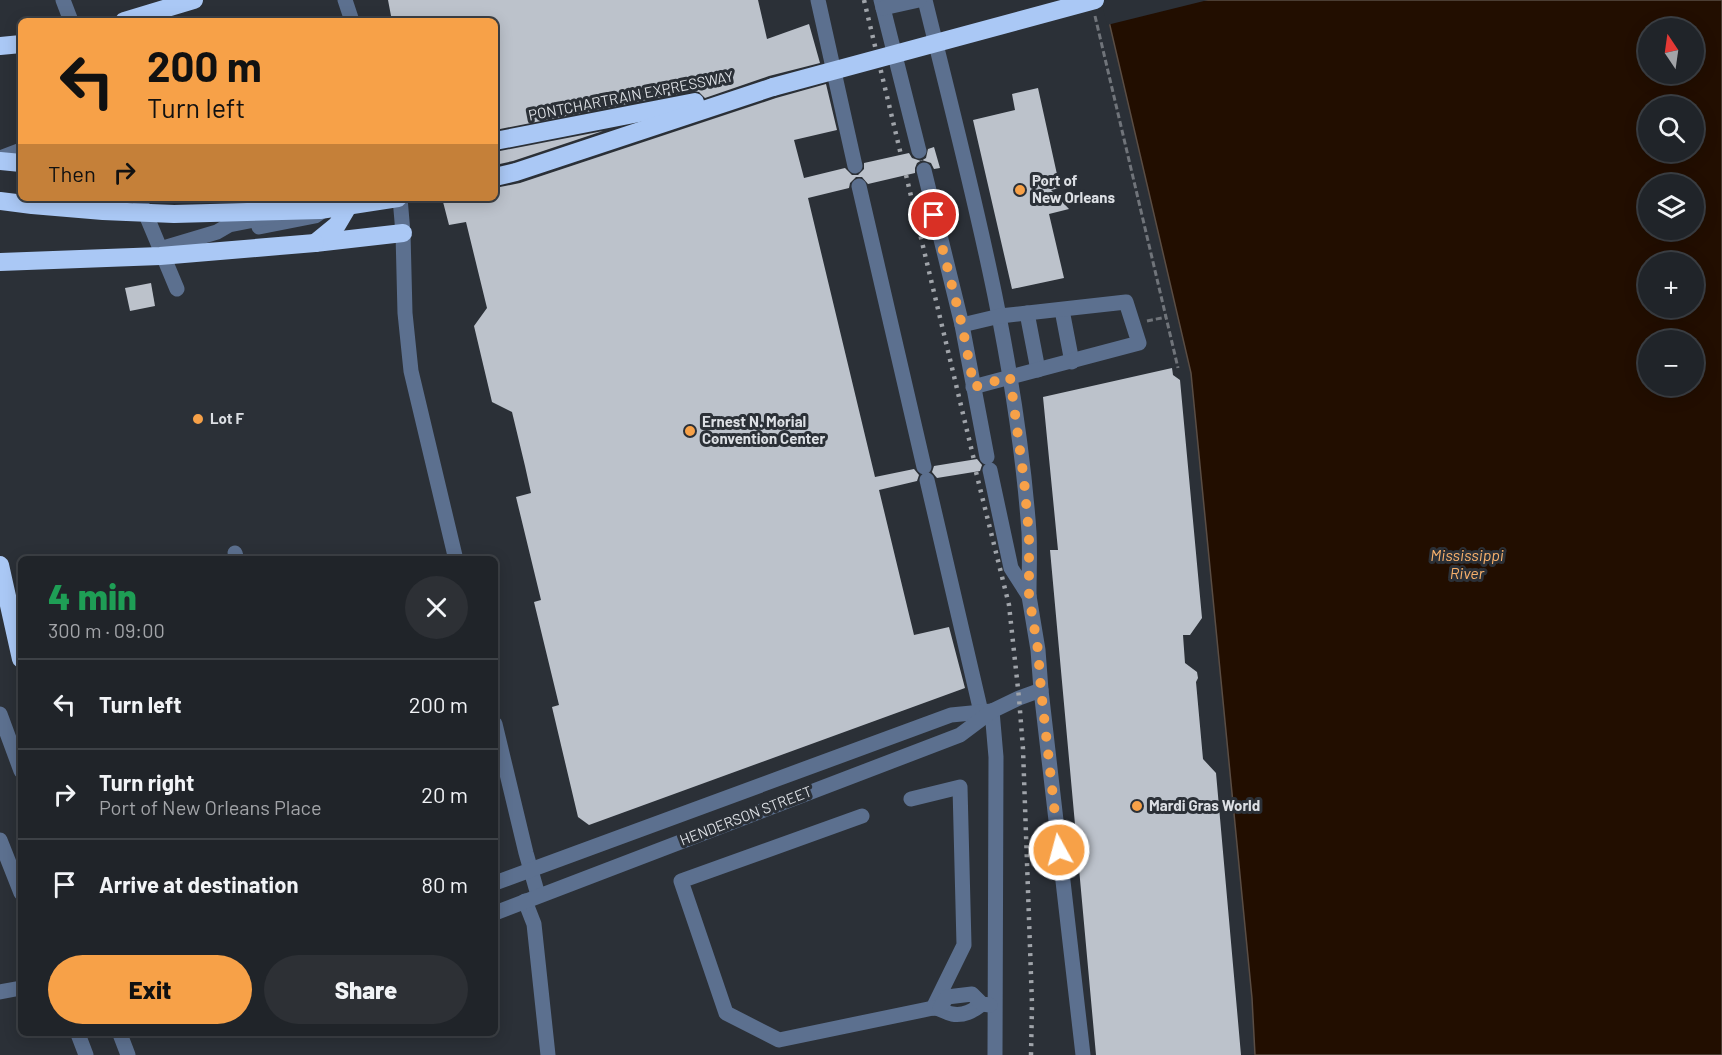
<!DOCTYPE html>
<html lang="en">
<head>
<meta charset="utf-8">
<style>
  :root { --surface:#202429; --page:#2d3035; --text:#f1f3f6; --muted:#a2a4a8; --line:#3d4146; --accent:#f7a148 }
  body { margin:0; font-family:Barlow,sans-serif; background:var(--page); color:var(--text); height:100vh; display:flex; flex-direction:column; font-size:22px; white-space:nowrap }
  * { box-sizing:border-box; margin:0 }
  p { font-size:20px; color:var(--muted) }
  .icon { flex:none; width:33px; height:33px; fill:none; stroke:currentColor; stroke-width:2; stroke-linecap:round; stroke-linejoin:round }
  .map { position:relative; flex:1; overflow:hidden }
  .side { position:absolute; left:18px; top:556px; width:480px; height:480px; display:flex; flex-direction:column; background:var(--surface); border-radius:9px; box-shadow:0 3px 15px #0003,0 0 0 2px var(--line) }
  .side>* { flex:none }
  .guide { position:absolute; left:18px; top:18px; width:480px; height:183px; border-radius:9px; box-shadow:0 3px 15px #0003,0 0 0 2px var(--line); background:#f7a148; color:#111; overflow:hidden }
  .needle { width:39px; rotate:347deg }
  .buttons { position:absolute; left:1638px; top:18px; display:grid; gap:12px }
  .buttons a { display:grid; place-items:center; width:66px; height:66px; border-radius:50%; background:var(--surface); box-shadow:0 3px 15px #0003,0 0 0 2px var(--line); font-size:30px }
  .pin { position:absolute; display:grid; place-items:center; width:51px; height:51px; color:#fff; margin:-26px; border:3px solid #fff; border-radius:50%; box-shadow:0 2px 6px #0007 }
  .me { position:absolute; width:66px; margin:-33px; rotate:353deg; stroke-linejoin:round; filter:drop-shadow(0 0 4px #0008) }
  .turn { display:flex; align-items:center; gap:21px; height:126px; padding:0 30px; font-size:27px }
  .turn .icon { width:78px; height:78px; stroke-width:2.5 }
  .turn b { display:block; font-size:42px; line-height:51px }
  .then { display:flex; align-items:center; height:57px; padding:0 30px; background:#0003; gap:12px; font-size:22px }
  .round { display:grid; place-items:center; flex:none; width:63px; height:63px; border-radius:32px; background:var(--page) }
  .overview { display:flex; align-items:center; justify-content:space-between; height:102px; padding:0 30px }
  h1 { font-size:36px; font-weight:800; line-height:45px; color:#1e9e55 }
  .action { display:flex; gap:12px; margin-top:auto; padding:12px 30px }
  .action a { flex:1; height:69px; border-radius:36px; background:var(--accent); color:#111; font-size:24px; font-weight:800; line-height:69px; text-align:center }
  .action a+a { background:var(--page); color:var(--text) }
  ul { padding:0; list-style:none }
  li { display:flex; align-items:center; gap:18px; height:90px; padding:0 30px; border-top:2px solid var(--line) }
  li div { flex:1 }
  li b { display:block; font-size:22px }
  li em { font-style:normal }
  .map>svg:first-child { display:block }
</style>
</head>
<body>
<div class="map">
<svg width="1722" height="1055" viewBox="0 0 1722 1055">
  <rect width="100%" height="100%" fill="#2b3037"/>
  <path fill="#220e00" stroke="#5a4d44" stroke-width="1.5" fill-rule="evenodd" d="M1104,0H1722V1055H1255L1252,998L1191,373ZM1648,28H1694V74H1648ZM1648,106H1694V152H1648ZM1648,184H1694V230H1648ZM1648,262H1694V308H1648ZM1648,340H1694V386H1648Z"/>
  <path fill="#2b3037" d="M1101,0H1208L1107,25Z"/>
  <g fill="#bcc2cb">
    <path d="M388,0H758L767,39L809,24L820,63L769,76L705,98L699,92L693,91L495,130V21H392Z"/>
    <path d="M826,84L837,130L794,140L804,178L845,168L852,175H858L864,169V163L909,153L912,158L921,161L926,158L928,149L934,147L940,168L934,169L931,163L922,160L917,163L915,168V173L868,184L862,177H856L850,183L849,188L808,198L875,477L914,469L919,475L917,481L879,490L914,635L949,627L965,688L589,825L578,817L552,707L559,705L534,602L541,600L516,497L531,493L525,466L512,412L492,402L474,326L487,308L466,222L449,225L442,198H495V188L520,183L776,98Z"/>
    <path d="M1038,88L1060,188L1051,190L1069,209L1049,214L1064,278L1012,289L973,120L1015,110L1012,94Z"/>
    <path d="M603,131L513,161L495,165V152Z"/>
    <path d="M151,283L155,306L130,311L125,288Z"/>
    <path d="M1172,368L1173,375L1180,380L1202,618L1190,635H1183L1185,663L1197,672L1198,678L1196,682L1203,759L1216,773L1241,1055H1096L1050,550H1058L1043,397Z"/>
    <path d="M977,459L982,465L980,471L937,478L932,472L934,466Z"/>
  </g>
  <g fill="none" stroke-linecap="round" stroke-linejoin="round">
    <g stroke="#70747a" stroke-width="3" stroke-dasharray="6 3" stroke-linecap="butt">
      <path d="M1095,16L1178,368"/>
      <path d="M1147,321L1166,317"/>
    </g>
    <g stroke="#5c708f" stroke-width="15">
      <path d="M63,0L71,21"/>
      <path d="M345,0L352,21"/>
      <path d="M818,0L855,166"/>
      <path d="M881,0L919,151"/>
      <path d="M925,0C968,175 1016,351 1029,532C1030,553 1029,575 1029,596L1011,568L990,470"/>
      <path d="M883,8L919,0"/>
      <path d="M0,158L21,150"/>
      <path d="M924,170L962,325L987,457"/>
      <path d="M859,186L924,467"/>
      <path d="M139,198L177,289"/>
      <path d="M400,198L403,233L405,313L411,371L456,560"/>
      <path d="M264,205L280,204L289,198"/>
      <path d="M259,227L315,216L331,205L333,198"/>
      <path d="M160,249L217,232L229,225L269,217"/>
      <path d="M1062,310L1072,362"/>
      <path d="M1027,313L1038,370"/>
      <path d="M962,325L1000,316L1126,302L1139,343L973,387"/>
      <path d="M927,480L981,712"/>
      <path d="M235,553L237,560"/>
      <path d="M1029,596L1038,650L1041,690L1083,1055"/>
      <path d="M992,711L996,757L995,1055"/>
      <path d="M0,714L21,771"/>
      <path d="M495,724L526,853L538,895"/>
      <path d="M911,799L960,787L964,945L933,1008"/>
      <path d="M862,816L681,881L726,1013L779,1040L933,1008C941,1008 945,1013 952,1014C964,1016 973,1011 982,1004"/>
      <path d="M0,840L21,893"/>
      <path d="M495,883L951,715L992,711"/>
      <path d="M525,901L534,924L548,1055"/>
      <path d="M495,913L960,735L992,711L1019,698L1041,690"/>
      <path d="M0,992L21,988"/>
      <path d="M940,1008L947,997L972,994L982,1004L990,1005"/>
      <path d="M78,1034L86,1055"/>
      <path d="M120,1034L128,1055"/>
    </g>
    <g stroke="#aac8f5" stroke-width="18">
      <path d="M124,21L194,0"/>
      <path d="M0,46L21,44"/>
      <path d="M495,141L695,102"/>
      <path d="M0,161L21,163"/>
      <path d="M495,177L516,172L773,87"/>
      <path d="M315,243L403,233"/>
      <path d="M315,243L337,225L353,198"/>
      <path d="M0,565L21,659"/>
    </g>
    <g stroke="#a0a4aa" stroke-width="4.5" stroke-dasharray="3 6" stroke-linecap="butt">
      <path d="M864,0L901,155"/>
      <path d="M906,175L974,460"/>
      <path d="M976,472L1009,605L1019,698L1023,749L1032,1004L1031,1055"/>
    </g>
    <g stroke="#aac8f5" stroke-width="18">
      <path d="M773,87L1095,0"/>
      <path d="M0,201L32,205L103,211L174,214L320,210L398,198"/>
      <path d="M0,262L160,256L315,243"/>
    </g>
  </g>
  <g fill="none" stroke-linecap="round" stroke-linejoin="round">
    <path stroke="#f7a148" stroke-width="10" stroke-dasharray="0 18" d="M934,215L962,325L974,387L1010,377L1024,480L1029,535V596L1038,650L1041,690L1059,850"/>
  </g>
  <g fill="#f7a148" stroke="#2b3037" stroke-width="2">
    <circle cx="1020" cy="190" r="6"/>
    <circle cx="198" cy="419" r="6"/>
    <circle cx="690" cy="431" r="6"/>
    <circle cx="1137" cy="806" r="6"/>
  </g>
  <g text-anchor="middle" stroke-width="6" stroke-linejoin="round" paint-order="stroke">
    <g font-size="15" fill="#dcdfe4" stroke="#2b3037">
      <text transform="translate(631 96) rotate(-11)" y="5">PONTCHARTRAIN EXPRESSWAY</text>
      <text transform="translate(746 816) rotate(-21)" y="5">HENDERSON STREET</text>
    </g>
    <g font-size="15" font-weight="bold" fill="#dcdfe4" stroke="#2b3037" text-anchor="start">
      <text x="1032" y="186">Port of<tspan x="1032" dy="17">New Orleans</tspan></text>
      <text x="210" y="424">Lot F</text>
      <text x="702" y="427">Ernest N. Morial<tspan x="702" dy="17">Convention Center</tspan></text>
      <text x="1149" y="811">Mardi Gras World</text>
    </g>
    <g font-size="16" font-style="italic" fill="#f9b16b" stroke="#2b3037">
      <text x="1467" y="561">Mississippi<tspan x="1467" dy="18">River</tspan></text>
    </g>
  </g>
</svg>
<div class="buttons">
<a><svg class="needle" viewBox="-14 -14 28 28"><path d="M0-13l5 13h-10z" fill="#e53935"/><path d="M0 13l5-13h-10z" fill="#a2a4a8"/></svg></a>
<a><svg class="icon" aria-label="search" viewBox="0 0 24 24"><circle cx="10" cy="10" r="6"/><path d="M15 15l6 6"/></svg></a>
<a><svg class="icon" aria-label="layers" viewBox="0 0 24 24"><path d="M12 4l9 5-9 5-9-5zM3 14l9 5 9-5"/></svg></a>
<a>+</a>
<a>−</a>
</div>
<div class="pin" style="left:934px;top:215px;background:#d93025"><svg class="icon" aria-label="arrive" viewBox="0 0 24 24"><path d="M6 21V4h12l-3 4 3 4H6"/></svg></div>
<svg class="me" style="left:1059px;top:850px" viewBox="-20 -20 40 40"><circle r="17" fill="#f7a148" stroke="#fff" stroke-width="3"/><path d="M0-11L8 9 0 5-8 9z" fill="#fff"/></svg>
<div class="guide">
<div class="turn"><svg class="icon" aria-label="left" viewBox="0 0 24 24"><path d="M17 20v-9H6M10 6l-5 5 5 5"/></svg><div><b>200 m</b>Turn left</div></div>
<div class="then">Then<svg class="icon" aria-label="right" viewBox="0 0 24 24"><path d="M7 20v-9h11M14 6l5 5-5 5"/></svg></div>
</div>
<section class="side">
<div class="overview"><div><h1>4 min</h1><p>300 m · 09:00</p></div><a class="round"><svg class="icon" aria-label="close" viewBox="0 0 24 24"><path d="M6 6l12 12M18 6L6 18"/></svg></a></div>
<ul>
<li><svg class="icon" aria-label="left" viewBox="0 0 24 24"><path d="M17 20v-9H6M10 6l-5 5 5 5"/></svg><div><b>Turn left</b></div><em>200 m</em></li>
<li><svg class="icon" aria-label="right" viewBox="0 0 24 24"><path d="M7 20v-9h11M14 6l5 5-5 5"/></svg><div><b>Turn right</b><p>Port of New Orleans Place</p></div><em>20 m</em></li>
<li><svg class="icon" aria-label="arrive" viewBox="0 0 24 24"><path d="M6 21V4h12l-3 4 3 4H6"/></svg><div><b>Arrive at destination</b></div><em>80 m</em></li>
</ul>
<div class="action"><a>Exit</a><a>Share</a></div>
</section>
</div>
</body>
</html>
